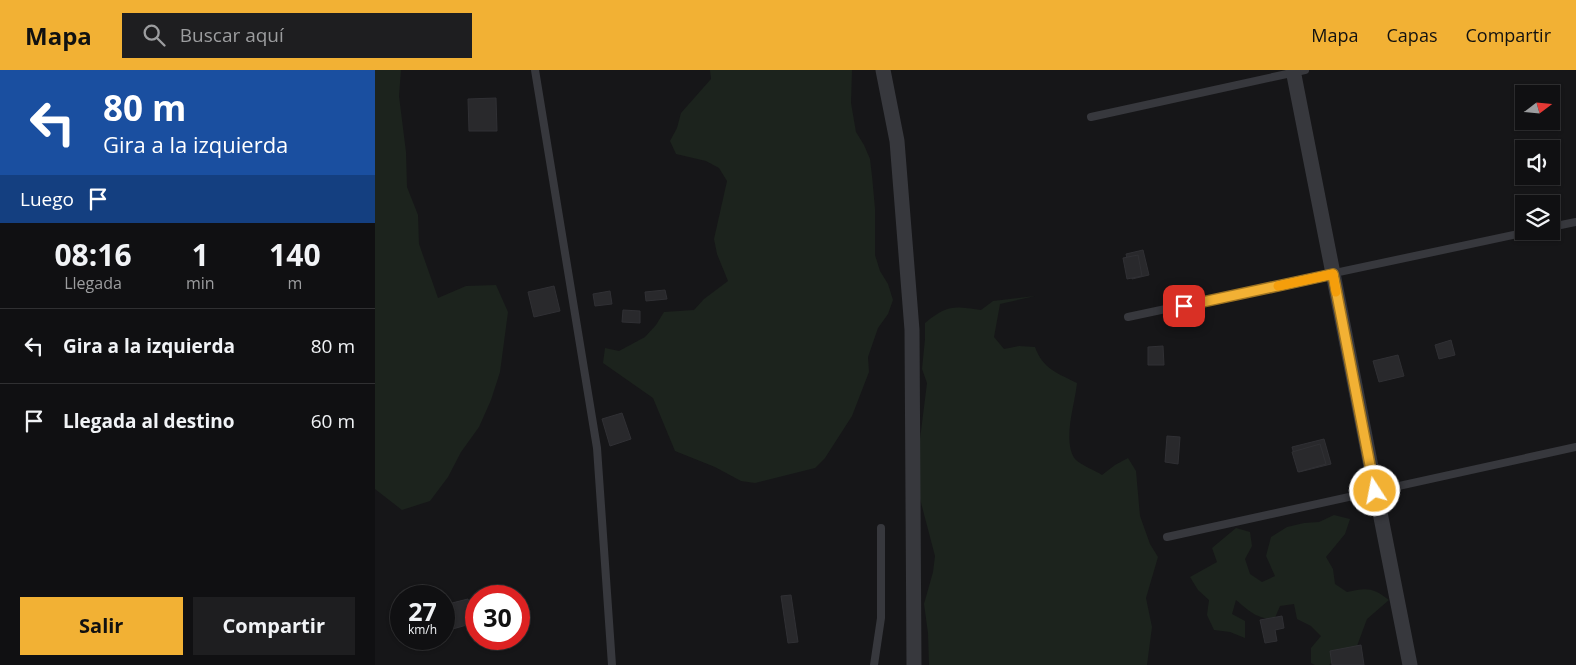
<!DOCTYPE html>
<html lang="es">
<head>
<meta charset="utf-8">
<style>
  :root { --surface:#101012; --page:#1e1e20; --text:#f1f3f6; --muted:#9c9d9f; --line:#303032; --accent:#f2b134 }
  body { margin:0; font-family:"Open Sans",sans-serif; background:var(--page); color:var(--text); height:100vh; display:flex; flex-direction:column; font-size:19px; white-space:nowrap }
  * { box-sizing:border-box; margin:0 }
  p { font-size:16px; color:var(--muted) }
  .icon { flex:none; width:28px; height:28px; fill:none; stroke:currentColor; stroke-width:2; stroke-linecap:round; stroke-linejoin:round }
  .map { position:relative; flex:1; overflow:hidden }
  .sheet { display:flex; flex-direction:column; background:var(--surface); width:375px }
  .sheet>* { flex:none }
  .hud { background:#1a4fa0; color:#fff; overflow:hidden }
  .needle { width:32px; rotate:74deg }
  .fabs { position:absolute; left:1140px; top:15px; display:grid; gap:10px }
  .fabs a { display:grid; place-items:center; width:45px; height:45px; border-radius:0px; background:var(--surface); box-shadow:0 1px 4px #0004,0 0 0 1px var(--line); font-size:25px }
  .speed { position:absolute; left:15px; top:515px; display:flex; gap:10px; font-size:25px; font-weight:700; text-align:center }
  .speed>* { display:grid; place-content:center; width:65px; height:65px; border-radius:50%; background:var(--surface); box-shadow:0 1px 4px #0004,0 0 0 1px var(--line); line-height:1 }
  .speed small { font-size:12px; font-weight:400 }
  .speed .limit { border:8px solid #d22; background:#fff; color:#111 }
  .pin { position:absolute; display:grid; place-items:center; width:42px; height:42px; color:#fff; margin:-21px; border-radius:10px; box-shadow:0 2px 8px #0006 }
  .me { position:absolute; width:55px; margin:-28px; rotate:349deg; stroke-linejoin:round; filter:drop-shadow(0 0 4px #0008) }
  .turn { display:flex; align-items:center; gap:18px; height:105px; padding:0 20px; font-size:22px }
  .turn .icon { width:65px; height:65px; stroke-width:2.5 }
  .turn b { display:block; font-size:35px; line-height:42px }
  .then { display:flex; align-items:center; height:48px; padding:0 20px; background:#0003; gap:10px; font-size:19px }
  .eta { display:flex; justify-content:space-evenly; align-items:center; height:85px; text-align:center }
  .eta b { font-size:30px; font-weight:700; line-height:35px }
  .primary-button { display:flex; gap:10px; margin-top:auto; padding:10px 20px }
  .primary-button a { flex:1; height:58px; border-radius:0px; background:var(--accent); color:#111; font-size:20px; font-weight:700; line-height:58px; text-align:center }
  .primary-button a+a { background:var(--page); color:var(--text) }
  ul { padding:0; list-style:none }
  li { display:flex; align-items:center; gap:15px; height:75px; padding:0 20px; border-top:1px solid var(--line) }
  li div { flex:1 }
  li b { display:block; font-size:19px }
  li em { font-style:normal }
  header { display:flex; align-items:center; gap:30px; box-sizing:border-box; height:70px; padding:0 25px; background:var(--accent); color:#111 }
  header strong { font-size:24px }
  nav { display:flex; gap:28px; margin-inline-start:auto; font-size:18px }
  .search { width:350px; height:45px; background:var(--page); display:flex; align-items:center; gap:12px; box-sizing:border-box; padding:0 18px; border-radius:0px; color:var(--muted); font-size:19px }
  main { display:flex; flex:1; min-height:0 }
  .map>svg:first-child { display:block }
</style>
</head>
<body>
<header>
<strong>Mapa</strong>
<div class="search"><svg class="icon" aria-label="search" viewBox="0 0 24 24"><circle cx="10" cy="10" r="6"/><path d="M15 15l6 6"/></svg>Buscar aquí</div>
<nav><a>Mapa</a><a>Capas</a><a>Compartir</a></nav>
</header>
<main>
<section class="sheet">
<div class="hud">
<div class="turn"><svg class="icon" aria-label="left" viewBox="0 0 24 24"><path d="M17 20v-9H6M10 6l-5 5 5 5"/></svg><div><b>80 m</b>Gira a la izquierda</div></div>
<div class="then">Luego<svg class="icon" aria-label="arrive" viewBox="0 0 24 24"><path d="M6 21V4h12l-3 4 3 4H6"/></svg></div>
</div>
<div class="eta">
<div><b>08:16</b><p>Llegada</p></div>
<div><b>1</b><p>min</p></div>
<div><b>140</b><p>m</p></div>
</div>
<ul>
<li><svg class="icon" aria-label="left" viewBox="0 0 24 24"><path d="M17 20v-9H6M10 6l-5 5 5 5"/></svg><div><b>Gira a la izquierda</b></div><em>80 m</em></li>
<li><svg class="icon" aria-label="arrive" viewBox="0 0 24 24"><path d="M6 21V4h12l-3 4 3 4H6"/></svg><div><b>Llegada al destino</b></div><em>60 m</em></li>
</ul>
<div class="primary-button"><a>Salir</a><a>Compartir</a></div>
</section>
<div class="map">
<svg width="1201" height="595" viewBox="0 0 1201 595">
  <rect width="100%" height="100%" fill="#161618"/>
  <g fill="#1c231d">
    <path d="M0,0H26L24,26L31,82L32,117L43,145L44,174L63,228L91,216L121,215L133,242L125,302L116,330L104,357L86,382L73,407L55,431L27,440L0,419Z"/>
    <path d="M335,0H477L476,33L481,62L489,75L495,89L497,106L500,139V185L505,201L513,214L518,230L513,244L503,258L493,287L494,302L477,346L450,388L440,398L380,413L366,411L340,397L300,381L278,328L228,293L230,278L244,281L270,267L281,255L289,242L319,240L329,229L353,211L342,184L339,169L352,111L344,98L331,91L301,84L295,71L302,58L306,43L336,9Z"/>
    <path d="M660,226L625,234L619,267L629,279L644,276L660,277C668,299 682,303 702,313C700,335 687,370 700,389C704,394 721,401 727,405L740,395L753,388L761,401L765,446L775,474L783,487L771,528L777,557L772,595H554L553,563L549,534L558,502L560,486L544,425V377L552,313L547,299L550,269V253C573,235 577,236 606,240L618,231Z"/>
    <path d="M959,445L975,449L970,464L951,487L958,499L960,514L972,522C992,517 999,518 1014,530L992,549L982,576L960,589L954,595H940L936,593V578L946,566L936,556L922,549L919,534L905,536L899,550C880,547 875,542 861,530L857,544L870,551V568L855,562L839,560L832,545L834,530L823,520L815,507L842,492L837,478L861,458L875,462L877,476L870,489L875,504L887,512L900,506L891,486L896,467L912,457L929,453L944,452Z"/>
  </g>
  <g fill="#29292c" stroke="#303034">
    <path d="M121,28L122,61H94L93,29Z"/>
    <path d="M768,180L774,205L757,209L751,184Z"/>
    <path d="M763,185L767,206L752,209L748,188Z"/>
    <path d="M179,216L185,241L159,247L153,222Z"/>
    <path d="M290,220L292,229L271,231L270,222Z"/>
    <path d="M235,221L237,234L220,236L218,224Z"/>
    <path d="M248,240L265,241V253L247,252Z"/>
    <path d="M1076,270L1080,285L1064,289L1060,275Z"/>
    <path d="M788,276L789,295H773V277Z"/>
    <path d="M1023,285L1029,306L1004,312L998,291Z"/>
    <path d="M247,343L256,369L235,376L227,349Z"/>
    <path d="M792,366L805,367L803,394L790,392Z"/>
    <path d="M949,369L956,394L924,402L917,377Z"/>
    <path d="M945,374L951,394L923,402L917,382Z"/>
    <path d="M416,525L423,572L413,573L406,526Z"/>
    <path d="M93,529L99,553L74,560L69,535Z"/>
    <path d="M907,546L909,558L900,560L902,571L890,573L885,550Z"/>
    <path d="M986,575L989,595H957L955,581Z"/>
  </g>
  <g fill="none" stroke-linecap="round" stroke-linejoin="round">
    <g stroke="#37383d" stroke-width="8">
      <path d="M160,0L222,378L237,595"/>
      <path d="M716,47L930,0"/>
      <path d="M1176,157L1201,152"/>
      <path d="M753,247L1157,161"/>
      <path d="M792,467L1201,377"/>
      <path d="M499,595L506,548V458"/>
    </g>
    <g stroke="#37383d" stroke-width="15">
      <path d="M508,0L522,71L537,260L539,595"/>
      <path d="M918,0L1035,595"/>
    </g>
  </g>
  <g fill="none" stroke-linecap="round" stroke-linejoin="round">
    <defs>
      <path id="route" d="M809,236L958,204L1000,421"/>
    </defs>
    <use href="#route" stroke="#9d7322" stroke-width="12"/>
    <use href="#route" stroke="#f2b134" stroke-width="9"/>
    <path stroke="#f59e0b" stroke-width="9" d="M903,216L958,204L961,222"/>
  </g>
</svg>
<div class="fabs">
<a><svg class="needle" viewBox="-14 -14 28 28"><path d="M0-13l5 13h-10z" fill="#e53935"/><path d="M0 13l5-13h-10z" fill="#9c9d9f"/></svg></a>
<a><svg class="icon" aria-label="sound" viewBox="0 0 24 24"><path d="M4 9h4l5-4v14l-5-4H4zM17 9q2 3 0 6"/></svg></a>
<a><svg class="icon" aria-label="layers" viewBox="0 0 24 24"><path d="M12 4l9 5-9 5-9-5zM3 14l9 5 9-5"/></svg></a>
</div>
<div class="speed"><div>27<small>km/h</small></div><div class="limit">30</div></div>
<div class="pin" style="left:809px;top:236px;background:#d93025"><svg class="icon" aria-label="arrive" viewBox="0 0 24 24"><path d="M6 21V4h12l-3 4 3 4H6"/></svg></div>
<svg class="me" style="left:1000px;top:421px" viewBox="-20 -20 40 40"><circle r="17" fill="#f2b134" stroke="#fff" stroke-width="3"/><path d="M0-11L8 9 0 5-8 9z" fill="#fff"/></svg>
</div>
</main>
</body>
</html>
